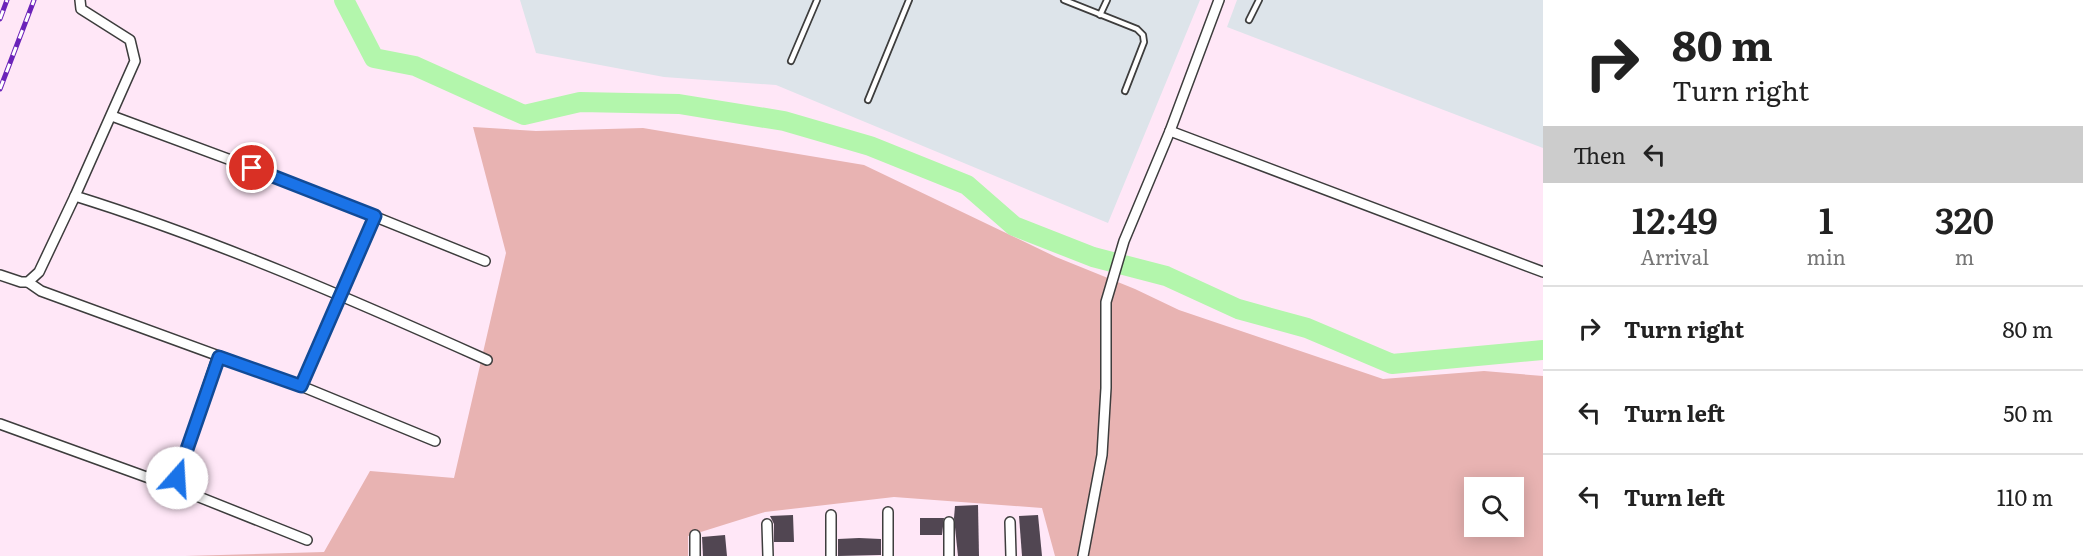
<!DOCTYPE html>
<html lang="en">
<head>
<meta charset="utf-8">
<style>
  :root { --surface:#fff; --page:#f2f2f2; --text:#222; --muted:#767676; --line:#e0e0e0 }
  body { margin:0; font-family:Literata,serif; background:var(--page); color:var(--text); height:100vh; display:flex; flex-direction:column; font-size:22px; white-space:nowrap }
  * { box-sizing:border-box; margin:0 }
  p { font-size:20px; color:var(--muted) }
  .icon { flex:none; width:33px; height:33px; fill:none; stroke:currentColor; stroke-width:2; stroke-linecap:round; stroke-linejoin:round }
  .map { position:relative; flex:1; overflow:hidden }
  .details { display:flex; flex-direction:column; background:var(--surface); width:540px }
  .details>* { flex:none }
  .hud { background:#fff; color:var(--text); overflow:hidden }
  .tools { position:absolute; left:1464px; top:477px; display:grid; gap:12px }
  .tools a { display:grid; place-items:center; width:60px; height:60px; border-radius:0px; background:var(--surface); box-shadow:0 3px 15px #0003; font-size:30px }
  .pin { position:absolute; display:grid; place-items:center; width:51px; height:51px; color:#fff; margin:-26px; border:3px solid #fff; border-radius:50%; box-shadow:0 2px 6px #0007 }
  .me { position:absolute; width:66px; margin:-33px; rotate:19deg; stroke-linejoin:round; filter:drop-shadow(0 0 4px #0008) }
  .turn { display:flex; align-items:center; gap:21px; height:126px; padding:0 30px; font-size:27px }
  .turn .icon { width:78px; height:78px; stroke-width:2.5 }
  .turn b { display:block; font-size:42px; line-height:51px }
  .then { display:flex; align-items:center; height:57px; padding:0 30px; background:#0003; gap:12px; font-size:22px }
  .eta { display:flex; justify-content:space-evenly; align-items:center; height:102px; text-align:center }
  .eta b { font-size:36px; font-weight:600; line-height:42px }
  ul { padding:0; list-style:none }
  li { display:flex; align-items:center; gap:18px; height:84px; padding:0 30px; border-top:2px solid var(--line) }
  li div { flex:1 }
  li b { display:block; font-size:22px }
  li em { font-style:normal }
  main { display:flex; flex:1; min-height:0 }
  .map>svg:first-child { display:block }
</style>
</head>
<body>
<main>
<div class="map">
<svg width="1543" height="556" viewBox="0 0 1543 556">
  <rect width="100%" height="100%" fill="#ffe7f7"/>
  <g fill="#dde4ea">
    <path d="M520,0H1200L1108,223L776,85L664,77L536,53Z"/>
    <path d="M1237,0H1543V148L1227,27Z"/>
  </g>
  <path fill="#e8b3b2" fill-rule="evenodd" d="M473,127L536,131L643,128L864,165L1056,257L1135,289L1179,310L1383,379L1484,371L1543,376V556H1055L1042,508L894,497L765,512L688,536V556H185L324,552L370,471L454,478L506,253ZM1474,488H1514V526H1474Z"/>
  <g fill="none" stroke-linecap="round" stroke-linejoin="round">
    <path stroke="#b3f6ac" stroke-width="20" d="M344,0L374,58L415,66L524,115L580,102L679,104L784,121L870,146L967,185L1014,226L1093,257L1166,276L1238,309L1307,328L1392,364L1543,350"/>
  </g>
  <g fill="#514652">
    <path d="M978,505L979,556H958L954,518L955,506Z"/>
    <path d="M793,515L794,542H774V524L770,516Z"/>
    <path d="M1038,515L1042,556H1022L1019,516Z"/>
    <path d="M920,518H944L942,535H920Z"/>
    <path d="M725,535L727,556H703L702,537Z"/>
    <path d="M859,538L881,539V555L838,556V539Z"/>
  </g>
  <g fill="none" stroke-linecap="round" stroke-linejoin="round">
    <defs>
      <g id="lane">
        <path d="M1064,0L1137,29L1143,35L1144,42L1125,91"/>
        <path d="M1100,15L1107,0"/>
        <path d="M1249,20L1259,0"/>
        <path d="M791,61L817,0"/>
        <path d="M868,100L909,0"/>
      </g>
      <g id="street">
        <path d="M112,116L274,176L485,261"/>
        <path d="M1170,131L1543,272"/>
        <path d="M75,196C216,240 353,300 487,360"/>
        <path d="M0,275L21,282H28L39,272L75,196L135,61L130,40L81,9L80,0"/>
        <path d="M28,282L41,291L301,386L435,441"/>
        <path d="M301,386L375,216"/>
        <path d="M0,424L174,487L307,540"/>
        <path d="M174,487L218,356"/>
        <path d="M888,512V556"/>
        <path d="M949,522V556"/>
        <path d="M1010,522L1011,556"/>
        <path d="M767,524L768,556"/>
        <path d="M695,535V556"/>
        <path d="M831,556V515"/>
        <path d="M1083,556L1102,455L1106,388V302L1124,241L1170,131L1219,0"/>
      </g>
    </defs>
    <use href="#lane" stroke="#3d3d3d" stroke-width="8"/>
    <use href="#street" stroke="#3d3d3d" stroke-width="12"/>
    <use href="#lane" stroke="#fff" stroke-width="4.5"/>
    <use href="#street" stroke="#fff" stroke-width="9"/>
    <defs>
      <g id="rail">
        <path d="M0,19L7,0"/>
        <path d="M0,89L34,0"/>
      </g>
    </defs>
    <use href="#rail" stroke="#6b23b9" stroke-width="5"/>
    <use href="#rail" stroke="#fff" stroke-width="3" stroke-dasharray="9" stroke-linecap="butt"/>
  </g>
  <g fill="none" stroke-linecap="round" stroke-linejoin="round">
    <defs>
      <path id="route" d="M177,478L219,357L301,386L375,216L252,168"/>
    </defs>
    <use href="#route" stroke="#114b97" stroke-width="15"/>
    <use href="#route" stroke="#1a73e8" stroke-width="10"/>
  </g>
</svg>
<div class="tools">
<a><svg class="icon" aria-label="search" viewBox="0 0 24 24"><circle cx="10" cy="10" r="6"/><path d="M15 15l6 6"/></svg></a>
</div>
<div class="pin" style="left:252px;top:168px;background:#d93025"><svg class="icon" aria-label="arrive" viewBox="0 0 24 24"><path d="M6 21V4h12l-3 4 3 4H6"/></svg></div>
<svg class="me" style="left:177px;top:478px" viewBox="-20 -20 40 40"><circle r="19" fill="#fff"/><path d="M0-13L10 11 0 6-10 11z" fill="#1a73e8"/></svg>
</div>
<section class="details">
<div class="hud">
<div class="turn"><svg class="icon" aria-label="right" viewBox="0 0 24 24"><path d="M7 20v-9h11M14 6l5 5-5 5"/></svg><div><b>80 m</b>Turn right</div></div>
<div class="then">Then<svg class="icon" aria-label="left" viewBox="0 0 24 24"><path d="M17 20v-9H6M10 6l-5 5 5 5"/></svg></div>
</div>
<div class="eta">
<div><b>12:49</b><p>Arrival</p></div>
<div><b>1</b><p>min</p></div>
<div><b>320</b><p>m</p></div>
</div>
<ul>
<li><svg class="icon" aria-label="right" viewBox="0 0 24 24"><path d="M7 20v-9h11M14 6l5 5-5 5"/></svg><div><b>Turn right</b></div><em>80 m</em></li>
<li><svg class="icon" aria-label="left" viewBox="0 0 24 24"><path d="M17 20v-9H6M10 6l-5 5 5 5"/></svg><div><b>Turn left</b></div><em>50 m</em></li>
<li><svg class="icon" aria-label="left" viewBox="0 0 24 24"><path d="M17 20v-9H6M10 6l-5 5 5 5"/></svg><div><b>Turn left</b></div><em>110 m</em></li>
</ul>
</section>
</main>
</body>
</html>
